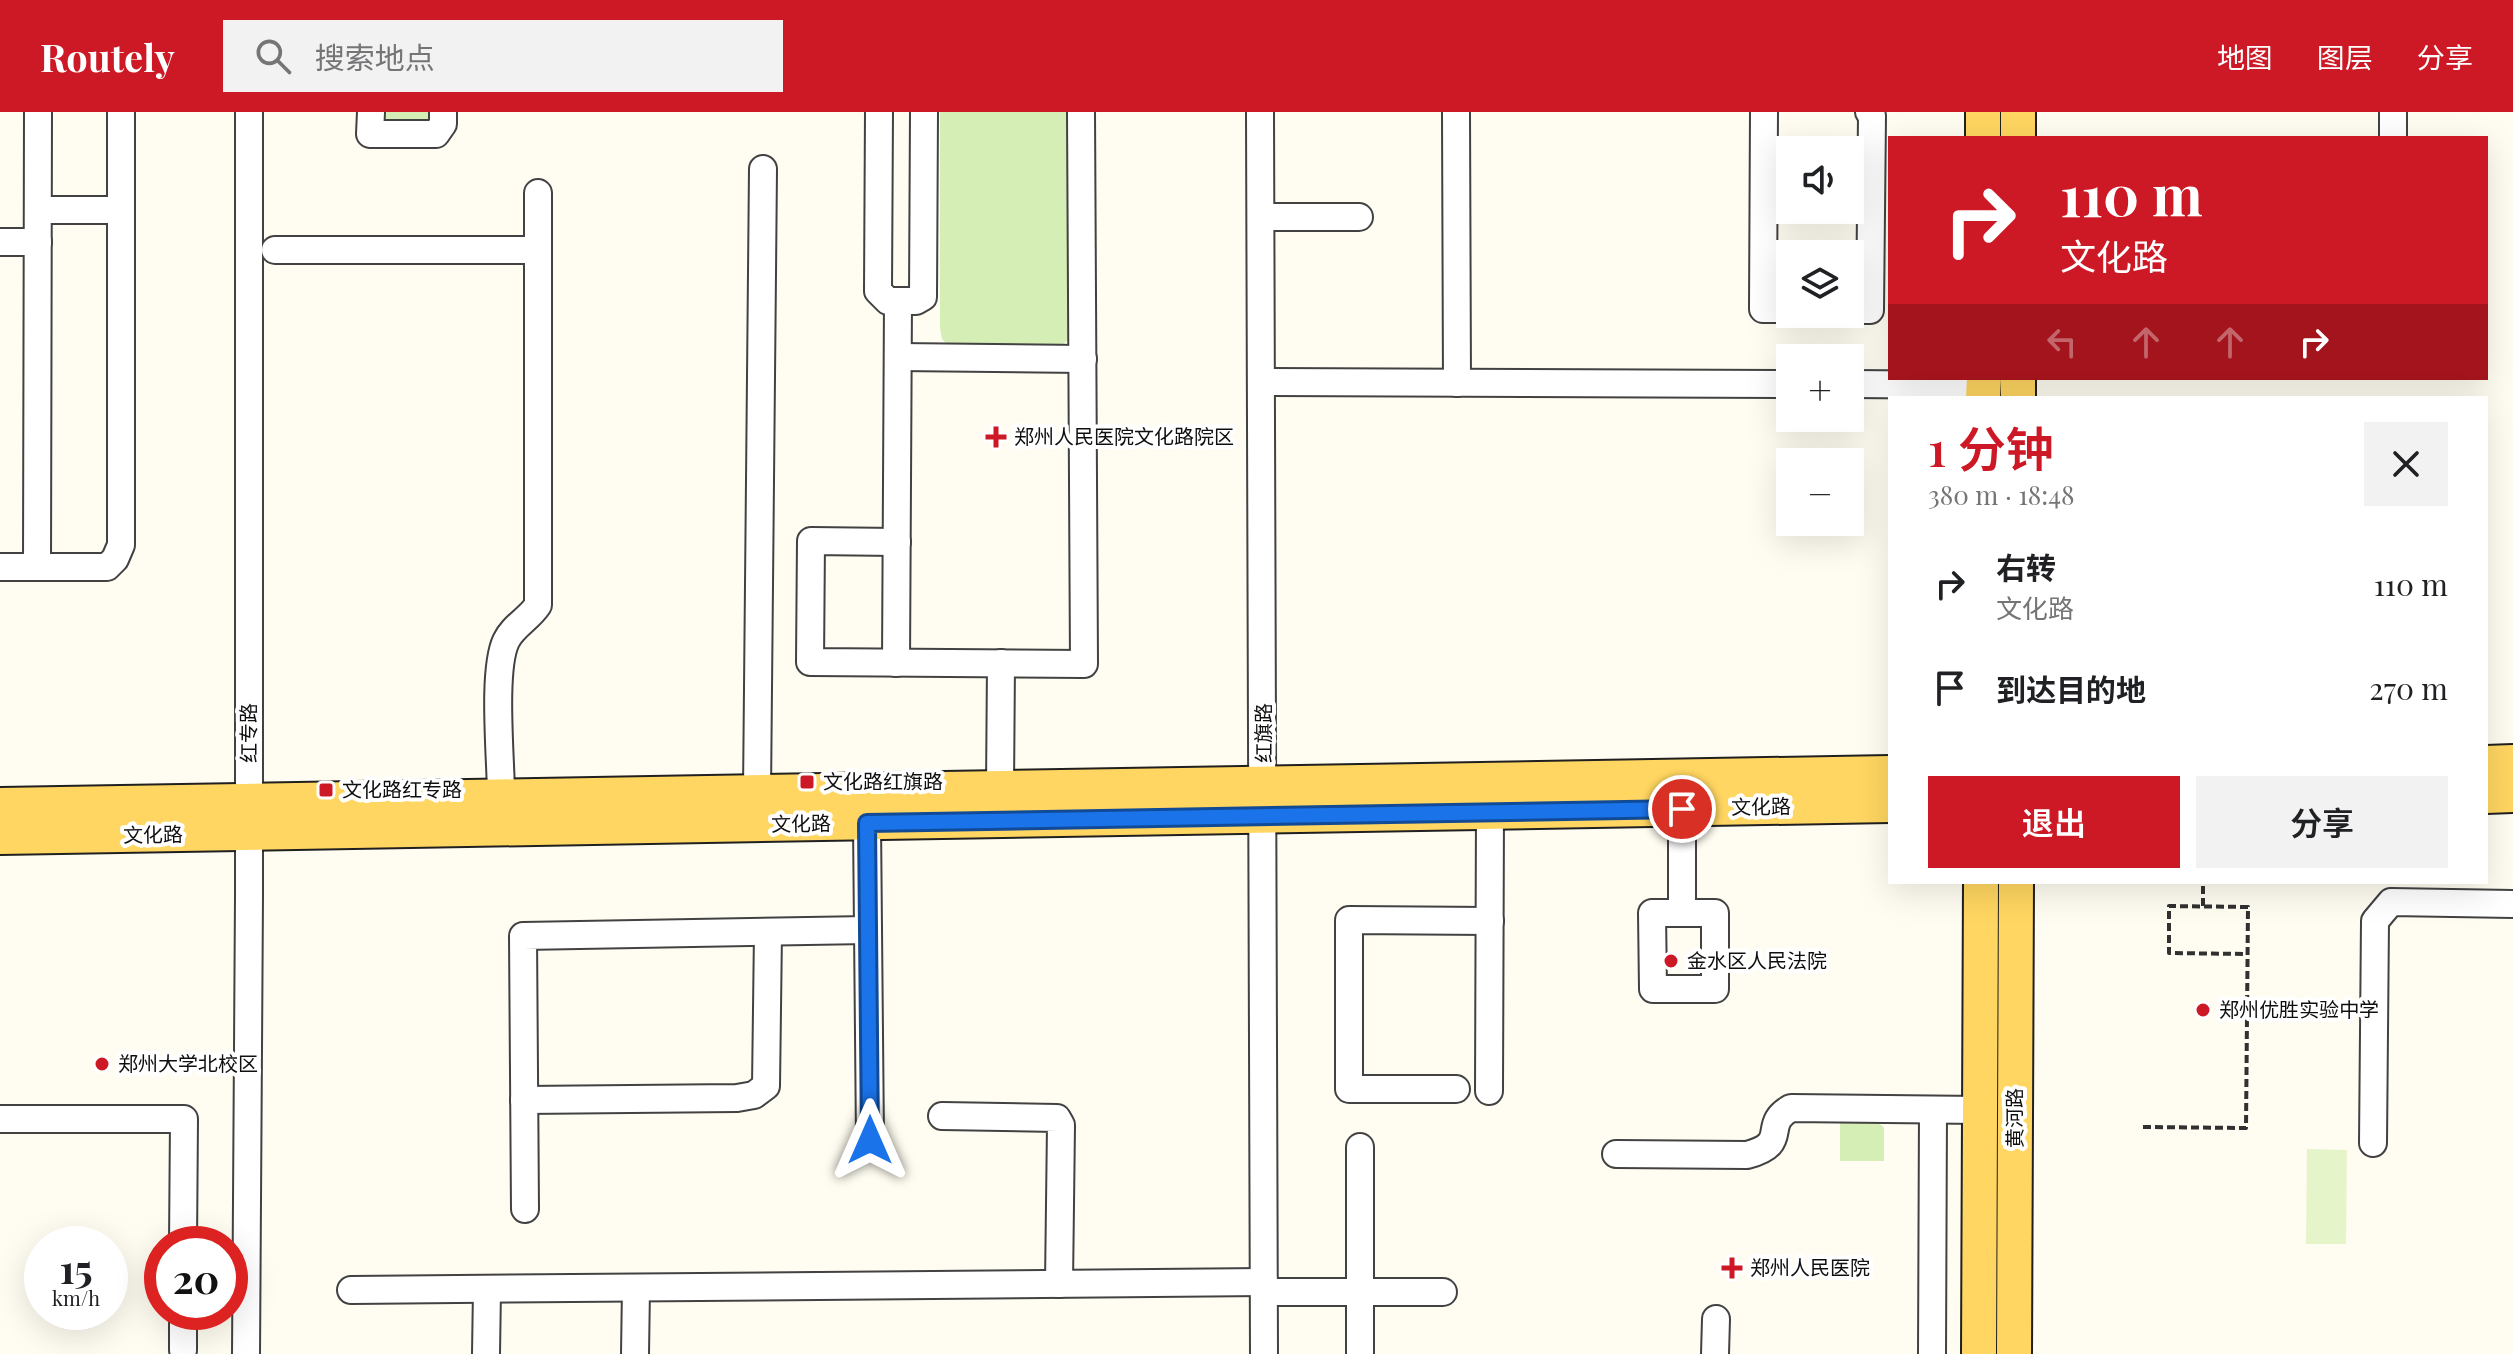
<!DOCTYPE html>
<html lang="zh">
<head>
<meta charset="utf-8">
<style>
  :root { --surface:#fff; --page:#f2f2f2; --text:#202124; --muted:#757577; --accent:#cc1925 }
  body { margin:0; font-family:"Playfair Display","Noto Sans SC",serif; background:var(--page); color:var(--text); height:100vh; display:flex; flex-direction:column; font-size:30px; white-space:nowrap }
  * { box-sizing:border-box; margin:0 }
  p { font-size:26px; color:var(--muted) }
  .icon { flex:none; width:44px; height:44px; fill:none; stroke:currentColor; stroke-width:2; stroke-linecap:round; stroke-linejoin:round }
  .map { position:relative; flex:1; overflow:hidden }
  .panel { position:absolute; left:1888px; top:284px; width:600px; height:488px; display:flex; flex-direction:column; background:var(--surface); border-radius:0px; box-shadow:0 8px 32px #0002 }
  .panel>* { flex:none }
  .guide { position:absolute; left:1888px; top:24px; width:600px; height:244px; border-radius:0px; box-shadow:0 8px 32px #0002; background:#cc1925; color:#fff; overflow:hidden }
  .buttons { position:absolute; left:1776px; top:24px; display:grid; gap:16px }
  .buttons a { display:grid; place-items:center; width:88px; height:88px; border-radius:0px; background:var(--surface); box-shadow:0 8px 32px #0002; font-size:40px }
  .speed { position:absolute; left:24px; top:1114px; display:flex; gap:16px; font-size:40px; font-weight:700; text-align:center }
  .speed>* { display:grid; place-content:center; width:104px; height:104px; border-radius:50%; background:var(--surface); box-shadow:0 8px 32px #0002; line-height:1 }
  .speed small { font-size:20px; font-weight:400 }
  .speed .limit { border:12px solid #d22; background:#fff; color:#111 }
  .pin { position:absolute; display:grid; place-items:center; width:68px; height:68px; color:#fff; margin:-34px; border:4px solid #fff; border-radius:50%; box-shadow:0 2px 8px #0007 }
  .me { position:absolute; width:88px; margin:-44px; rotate:0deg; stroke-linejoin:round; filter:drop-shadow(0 0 6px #0008) }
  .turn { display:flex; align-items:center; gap:28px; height:168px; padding:0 40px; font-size:36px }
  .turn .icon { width:104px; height:104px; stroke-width:2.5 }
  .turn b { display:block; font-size:56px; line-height:68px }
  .lanes { display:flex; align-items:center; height:76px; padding:0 40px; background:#0003; justify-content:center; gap:40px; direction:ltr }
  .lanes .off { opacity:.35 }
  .round { display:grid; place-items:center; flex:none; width:84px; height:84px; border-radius:0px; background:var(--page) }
  .headline { display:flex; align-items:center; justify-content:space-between; height:136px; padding:0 40px }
  h1 { font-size:48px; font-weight:600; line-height:60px; color:var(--accent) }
  .action { display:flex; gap:16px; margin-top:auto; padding:16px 40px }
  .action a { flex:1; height:92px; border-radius:0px; background:var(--accent); color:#fff; font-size:32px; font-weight:600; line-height:92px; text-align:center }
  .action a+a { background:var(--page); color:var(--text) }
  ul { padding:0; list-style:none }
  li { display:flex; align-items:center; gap:24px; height:104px; padding:0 40px }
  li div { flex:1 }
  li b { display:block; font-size:30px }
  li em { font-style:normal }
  header { display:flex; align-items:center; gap:48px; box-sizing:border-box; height:112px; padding:0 40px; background:var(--accent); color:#fff }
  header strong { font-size:38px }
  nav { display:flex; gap:44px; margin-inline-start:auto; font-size:28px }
  .search { width:560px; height:72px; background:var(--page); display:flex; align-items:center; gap:20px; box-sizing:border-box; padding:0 28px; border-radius:0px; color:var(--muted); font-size:30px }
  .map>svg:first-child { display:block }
</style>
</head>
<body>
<header>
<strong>Routely</strong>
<div class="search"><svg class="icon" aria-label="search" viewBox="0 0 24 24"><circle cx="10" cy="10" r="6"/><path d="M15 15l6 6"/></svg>搜索地点</div>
<nav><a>地图</a><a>图层</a><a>分享</a></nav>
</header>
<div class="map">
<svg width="2513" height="1242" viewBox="0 0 2513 1242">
  <rect width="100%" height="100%" fill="#fffcf1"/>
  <g fill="#d4eeb6">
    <rect x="384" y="0" width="50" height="15"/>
    <path d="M940,0H1069L1070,227L1060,234H949L942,227L940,216Z"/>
    <path d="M1840,1009C1854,1009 1875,1004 1884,1016V1049H1840Z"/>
  </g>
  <path fill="#e6f4c9" d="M2307,1037L2347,1038L2346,1132H2306Z"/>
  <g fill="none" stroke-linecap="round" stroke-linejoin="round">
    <defs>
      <g id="minor">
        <path d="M371,0L370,22H436L443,12V0"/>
        <path d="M879,0L878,179L888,189H898"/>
        <path d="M1260,0L1264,1242"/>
        <path d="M1456,0L1457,271"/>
        <path d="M1764,0L1763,197H1790"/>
        <path d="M2393,26V0"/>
        <path d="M38,98H121"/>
        <path d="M1261,105H1359"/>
        <path d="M0,130H38"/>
        <path d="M275,138H538"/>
        <path d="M1850,198H1870L1872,4L1869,0"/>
        <path d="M898,245L1083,247"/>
        <path d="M1262,270L1790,272"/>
        <path d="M1850,272L1984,273"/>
        <path d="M897,430L811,429L810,550L1084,552L1081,0"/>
        <path d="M0,455H107L115,447L121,433V0"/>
        <path d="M37,455L38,0"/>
        <path d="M896,551L898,189H916L923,185L924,0"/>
        <path d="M1000,676L1001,551"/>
        <path d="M757,680L763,57"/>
        <path d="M501,684C501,648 492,559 506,529C513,514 529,507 538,493V81"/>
        <path d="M1682,697V801"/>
        <path d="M867,711L870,1028"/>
        <path d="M1652,801H1715V877H1653Z"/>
        <path d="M1456,977H1349V808L1490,809"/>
        <path d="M1489,979L1490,700"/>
        <path d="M524,988L737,986L754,983L766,974L768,820"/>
        <path d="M942,1004L1057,1006L1061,1013L1059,1172"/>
        <path d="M0,1007H184L183,1132"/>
        <path d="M2373,1031L2375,809L2391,790L2513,792"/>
        <path d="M1360,1035V1242"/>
        <path d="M1616,1042L1747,1043C1792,1031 1760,1013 1791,996L1980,998"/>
        <path d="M525,1097L523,824L868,818"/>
        <path d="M351,1178L1264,1170"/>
        <path d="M1264,1180H1443"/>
        <path d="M183,1238V1200"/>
        <path d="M246,1242L249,784V0"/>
        <path d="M486,1242L487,1177"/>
        <path d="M635,1242L636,1176"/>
        <path d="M1715,1242L1716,1207"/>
        <path d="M1932,1242L1933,998"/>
      </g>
      <g id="major">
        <path d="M1983,0V26"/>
        <path d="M2018,0V26"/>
        <path d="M1983,286L1984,266"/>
        <path d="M2018,286V266"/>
        <path d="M2486,651L2513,650"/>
        <path d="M2486,684L2513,683"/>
        <path d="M0,693L1890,661"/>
        <path d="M0,725L1890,693"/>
        <path d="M1979,1242L1981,770"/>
        <path d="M2014,1242L2016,770"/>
      </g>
    </defs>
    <use href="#minor" stroke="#424242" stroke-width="30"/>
    <use href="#major" stroke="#202020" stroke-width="38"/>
    <g stroke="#313131" stroke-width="4" stroke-dasharray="8 4" stroke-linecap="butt">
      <path d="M2203,794V770"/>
      <path d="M2143,1015L2246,1016L2248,795L2169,794V841L2247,842"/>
    </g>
    <use href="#minor" stroke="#fff" stroke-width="26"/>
    <use href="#major" stroke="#ffd661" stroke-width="34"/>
  </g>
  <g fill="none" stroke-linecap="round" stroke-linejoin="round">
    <defs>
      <path id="route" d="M870,1028L867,711L1682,697"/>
    </defs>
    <use href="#route" stroke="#114b97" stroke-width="20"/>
    <use href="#route" stroke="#1a73e8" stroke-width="14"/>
  </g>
  <g fill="#cc1925" stroke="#fff" stroke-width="3">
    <path d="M992 313h8v8h8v8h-8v8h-8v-8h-8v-8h8z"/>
    <rect x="799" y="662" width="16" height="16" rx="4"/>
    <rect x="318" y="670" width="16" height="16" rx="4"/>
    <circle cx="1671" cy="849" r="8"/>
    <circle cx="2203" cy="898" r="8"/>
    <circle cx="102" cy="952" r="8"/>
    <path d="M1728 1144h8v8h8v8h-8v8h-8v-8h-8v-8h8z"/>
  </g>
  <g text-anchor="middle" stroke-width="8" stroke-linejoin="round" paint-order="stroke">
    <g font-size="20" fill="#0f0f0f" stroke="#fff" text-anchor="start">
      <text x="1014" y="332">郑州人民医院文化路院区</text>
      <text x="823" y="677">文化路红旗路</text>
      <text x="342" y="685">文化路红专路</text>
      <text x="1687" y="856">金水区人民法院</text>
      <text x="2219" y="905">郑州优胜实验中学</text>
      <text x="118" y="959">郑州大学北校区</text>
      <text x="1750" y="1163">郑州人民医院</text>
    </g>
    <g font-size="20" fill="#0f0f0f" stroke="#fff">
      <text transform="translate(249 621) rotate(-90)" y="7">红专路</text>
      <text transform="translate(1264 621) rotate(-90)" y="7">红旗路</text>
      <text transform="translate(1761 695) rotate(-1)" y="7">文化路</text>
      <text transform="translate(801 712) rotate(-1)" y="7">文化路</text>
      <text transform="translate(153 723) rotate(-1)" y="7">文化路</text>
      <text transform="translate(2015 1006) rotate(-90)" y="7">黄河路</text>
    </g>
  </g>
</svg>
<div class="buttons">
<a><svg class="icon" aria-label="sound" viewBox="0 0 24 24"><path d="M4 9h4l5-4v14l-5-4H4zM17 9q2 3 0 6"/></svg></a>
<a><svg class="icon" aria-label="layers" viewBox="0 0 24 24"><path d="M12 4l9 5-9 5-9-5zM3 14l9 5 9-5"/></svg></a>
<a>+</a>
<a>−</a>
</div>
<div class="speed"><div>15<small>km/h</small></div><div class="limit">20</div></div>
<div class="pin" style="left:1682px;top:697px;background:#d93025"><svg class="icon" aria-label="arrive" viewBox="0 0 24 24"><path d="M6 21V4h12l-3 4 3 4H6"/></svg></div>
<svg class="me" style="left:870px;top:1028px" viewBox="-20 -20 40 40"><path d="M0-17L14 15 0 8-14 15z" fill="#1a73e8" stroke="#fff" stroke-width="4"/></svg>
<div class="guide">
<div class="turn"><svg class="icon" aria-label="right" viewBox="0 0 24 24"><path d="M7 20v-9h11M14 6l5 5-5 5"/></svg><div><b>110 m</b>文化路</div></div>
<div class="lanes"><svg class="icon off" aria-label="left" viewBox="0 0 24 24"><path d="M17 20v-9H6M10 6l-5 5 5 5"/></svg><svg class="icon off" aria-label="ahead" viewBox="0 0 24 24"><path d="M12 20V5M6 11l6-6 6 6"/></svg><svg class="icon off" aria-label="ahead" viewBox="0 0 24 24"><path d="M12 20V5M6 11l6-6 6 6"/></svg><svg class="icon" aria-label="right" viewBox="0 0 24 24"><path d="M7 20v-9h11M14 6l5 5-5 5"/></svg></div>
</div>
<section class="panel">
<div class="headline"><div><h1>1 分钟</h1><p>380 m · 18:48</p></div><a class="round"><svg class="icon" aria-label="close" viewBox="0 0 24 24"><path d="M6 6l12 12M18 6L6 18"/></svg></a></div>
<ul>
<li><svg class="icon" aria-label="right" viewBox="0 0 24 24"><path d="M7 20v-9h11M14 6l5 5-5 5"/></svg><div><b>右转</b><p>文化路</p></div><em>110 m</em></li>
<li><svg class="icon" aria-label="arrive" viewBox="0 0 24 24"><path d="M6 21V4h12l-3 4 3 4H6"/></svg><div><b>到达目的地</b></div><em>270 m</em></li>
</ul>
<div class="action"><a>退出</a><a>分享</a></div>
</section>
</div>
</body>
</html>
